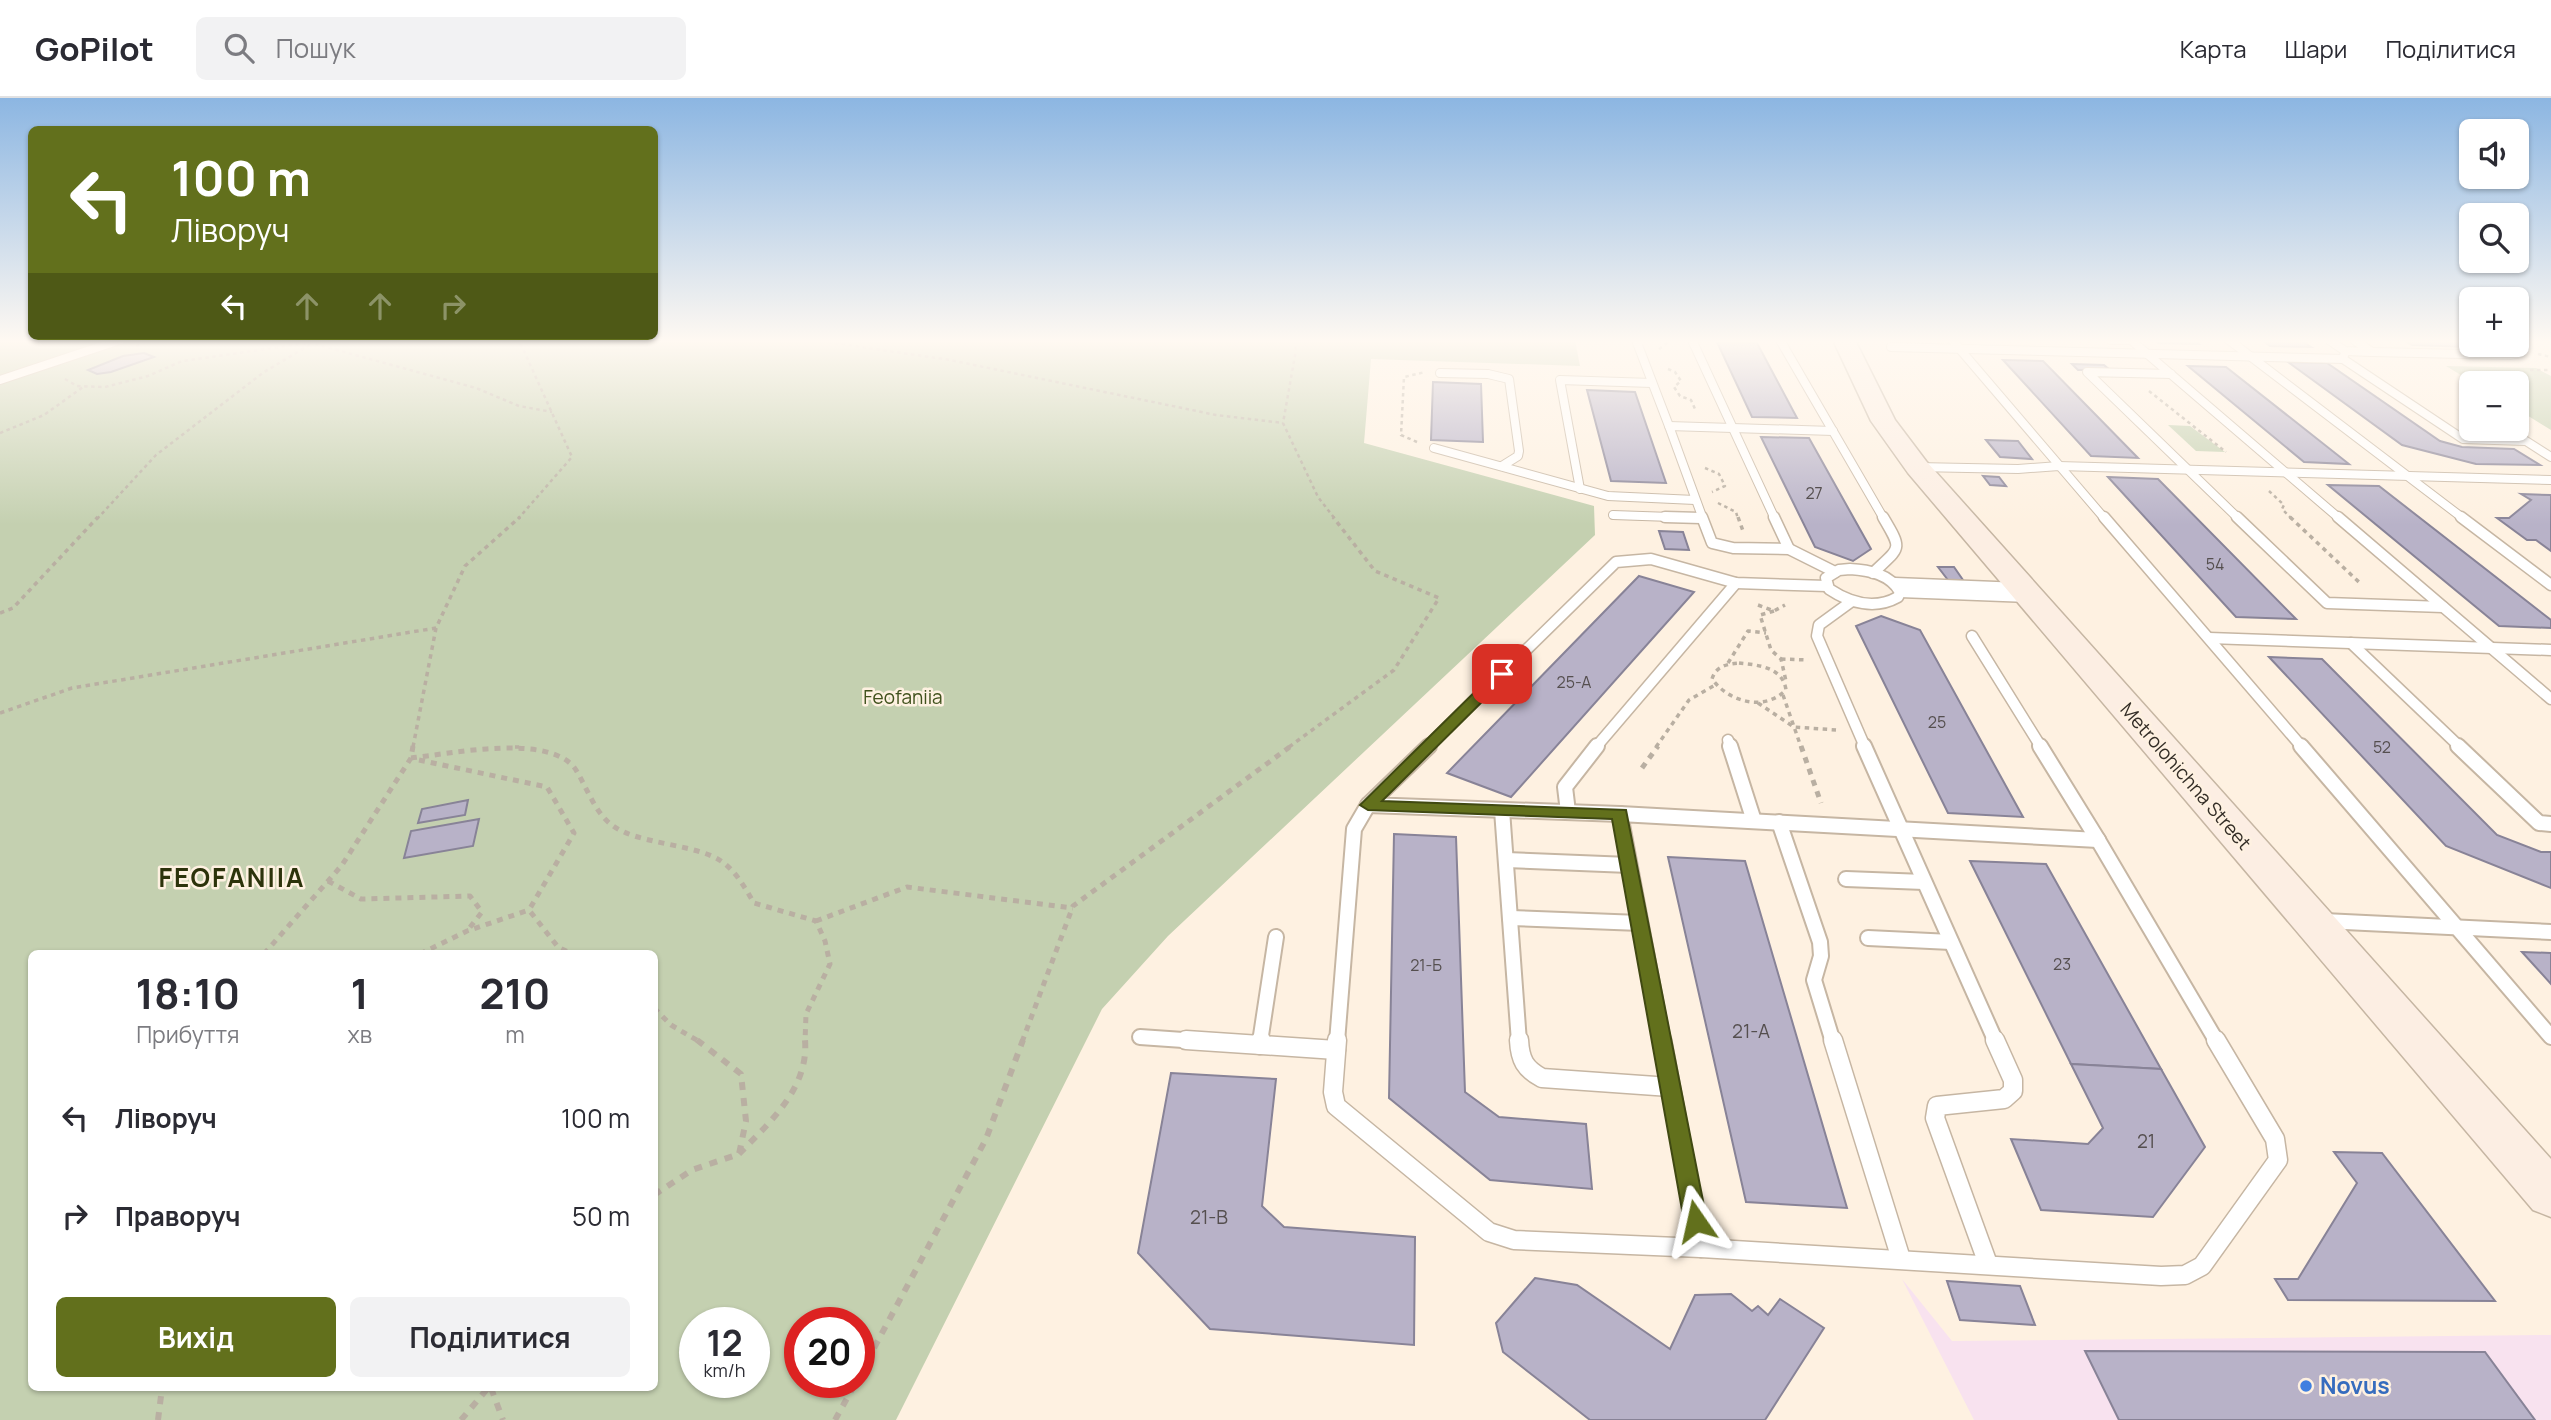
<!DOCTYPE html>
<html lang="uk">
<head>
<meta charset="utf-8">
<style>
  :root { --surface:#fff; --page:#f2f2f3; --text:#2b2b33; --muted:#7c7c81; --line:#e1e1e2; --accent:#62701c }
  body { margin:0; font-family:Manrope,sans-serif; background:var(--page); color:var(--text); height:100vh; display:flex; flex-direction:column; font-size:26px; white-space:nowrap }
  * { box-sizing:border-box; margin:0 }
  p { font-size:23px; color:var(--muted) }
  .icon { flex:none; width:38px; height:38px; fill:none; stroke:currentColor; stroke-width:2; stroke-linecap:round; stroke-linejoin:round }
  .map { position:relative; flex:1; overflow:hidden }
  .panel { position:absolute; left:28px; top:852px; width:630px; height:441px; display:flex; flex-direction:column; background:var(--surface); border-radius:10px; box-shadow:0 2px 5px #0004 }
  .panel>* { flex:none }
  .banner { position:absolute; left:28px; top:28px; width:630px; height:214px; border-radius:10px; box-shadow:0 2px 5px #0004; background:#62701c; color:#fff; overflow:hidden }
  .tools { position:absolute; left:2459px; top:21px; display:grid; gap:14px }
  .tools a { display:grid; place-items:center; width:70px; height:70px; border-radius:10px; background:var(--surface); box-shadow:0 2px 5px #0004; font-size:35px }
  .speed { position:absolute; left:679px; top:1209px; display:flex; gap:14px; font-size:35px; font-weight:700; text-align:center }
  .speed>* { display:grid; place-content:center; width:91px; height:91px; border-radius:50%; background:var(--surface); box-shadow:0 2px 5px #0004; line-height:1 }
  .speed small { font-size:18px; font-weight:400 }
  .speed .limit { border:10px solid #d22; background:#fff; color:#111 }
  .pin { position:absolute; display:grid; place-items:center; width:60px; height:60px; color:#fff; margin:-30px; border-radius:14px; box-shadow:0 4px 10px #0006 }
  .me { position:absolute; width:77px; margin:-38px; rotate:349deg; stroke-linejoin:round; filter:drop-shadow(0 0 5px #0008) }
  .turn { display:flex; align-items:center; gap:24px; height:147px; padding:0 28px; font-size:32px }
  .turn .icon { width:91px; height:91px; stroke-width:2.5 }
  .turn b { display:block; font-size:49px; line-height:60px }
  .lanes { display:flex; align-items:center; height:66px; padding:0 28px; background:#0003; justify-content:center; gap:35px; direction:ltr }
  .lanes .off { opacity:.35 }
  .eta { display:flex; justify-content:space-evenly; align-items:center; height:119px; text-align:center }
  .eta b { font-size:42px; font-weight:700; line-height:49px }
  .action { display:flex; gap:14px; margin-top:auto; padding:14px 28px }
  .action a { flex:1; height:80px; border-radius:10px; background:var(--accent); color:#fff; font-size:28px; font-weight:700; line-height:80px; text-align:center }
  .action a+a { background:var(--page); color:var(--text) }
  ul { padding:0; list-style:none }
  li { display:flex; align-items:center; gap:21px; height:98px; padding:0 28px }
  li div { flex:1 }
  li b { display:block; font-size:26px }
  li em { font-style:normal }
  header { display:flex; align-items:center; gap:42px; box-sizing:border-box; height:98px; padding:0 35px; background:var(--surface); border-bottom:2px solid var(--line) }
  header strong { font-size:33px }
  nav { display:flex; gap:38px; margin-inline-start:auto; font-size:24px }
  .search { width:490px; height:63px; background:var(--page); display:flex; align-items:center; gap:18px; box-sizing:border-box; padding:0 24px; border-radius:10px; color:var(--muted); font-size:26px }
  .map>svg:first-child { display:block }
</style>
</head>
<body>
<header>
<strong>GoPilot</strong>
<div class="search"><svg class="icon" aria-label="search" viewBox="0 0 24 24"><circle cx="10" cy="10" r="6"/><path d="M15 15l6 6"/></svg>Пошук</div>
<nav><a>Карта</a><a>Шари</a><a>Поділитися</a></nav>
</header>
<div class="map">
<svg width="2551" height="1322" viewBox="0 0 2551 1322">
  <rect width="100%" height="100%" fill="#fef1e1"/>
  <path fill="#f8e2ef" d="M1902,1181L1952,1243L2551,1237V1322H1974Z"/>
  <g fill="#c4d0b0" fill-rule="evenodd">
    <path d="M0,242H1575L1580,268L1371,261L1364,345L1594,408L1595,437L1168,838L1102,911L896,1322H0ZM32,856H654V1290H32ZM695,1225H754V1284H695ZM800,1225H859V1284H800Z"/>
    <path d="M2446,268L2536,270L2551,278V332L2517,311L2516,285H2474Z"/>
    <path d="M2168,327L2190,328L2225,354L2196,353Z"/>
  </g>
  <g fill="#b8b2c8" stroke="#888397" stroke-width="2">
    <path d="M2155,242H2194L2199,246L2158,245Z"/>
    <path d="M2262,242H2300L2311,249L2270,248Z"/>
    <path d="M2404,242H2461L2473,249L2412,247Z"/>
    <path d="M1717,244L1757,245L1797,320L1752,319Z"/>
    <path d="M144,255L154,259L111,274L97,276L88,272L123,258Z"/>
    <path d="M2003,262L2043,263L2138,360L2091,358Z"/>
    <path d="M2288,264L2327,265L2440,343L2462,349L2514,351L2540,367L2476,366L2402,347Z"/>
    <path d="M2072,266L2104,267L2110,272H2078Z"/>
    <path d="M2188,268L2226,269L2349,366L2304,364Z"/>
    <path d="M1433,284L1481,286L1483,344L1431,342Z"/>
    <path d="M1587,292L1635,294L1666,385L1611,383Z"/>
    <path d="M1761,339L1809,340L1871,451L1853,463L1815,449Z"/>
    <path d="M1986,342L2018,343L2032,361L2000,359Z"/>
    <path d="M1983,378L1999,379L2006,388L1990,387Z"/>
    <path d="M2108,379L2158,381L2296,521L2236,519Z"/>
    <path d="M2328,387L2379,388L2551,522V530L2499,528Z"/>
    <path d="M2521,396L2551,397V453L2536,442H2527L2497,420H2509L2531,402Z"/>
    <path d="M1659,433L1683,434L1689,452L1665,451Z"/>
    <path d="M1938,469H1954L1963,482H1948Z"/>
    <path d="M1639,478L1694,494L1511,699L1447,675Z"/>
    <path d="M1881,518L1920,532L2023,719L1948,715L1856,528Z"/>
    <path d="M2269,559L2322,561L2497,737L2541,754H2551V790L2446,748Z"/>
    <path d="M468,702L465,717L418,725L422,711Z"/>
    <path d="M479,721L473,748L404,760L411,733Z"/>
    <path d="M1394,736L1456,739L1465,994L1499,1019L1586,1026L1592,1091L1490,1082L1389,1000Z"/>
    <path d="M1668,759L1745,763L1847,1110L1746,1104Z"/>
    <path d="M1970,763L2046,766L2161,971L2071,966Z"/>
    <path d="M2522,854L2551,855V886Z"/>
    <path d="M2071,966L2161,971L2205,1049L2153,1119L2041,1112L2011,1041L2088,1046L2103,1030Z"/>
    <path d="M1171,975L1276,981L1262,1108L1284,1129L1415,1139L1414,1247L1210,1231L1138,1155Z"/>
    <path d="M2334,1054L2382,1055L2495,1203L2288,1202L2275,1181H2298L2357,1085Z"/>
    <path d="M1535,1180L1577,1187L1670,1251L1695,1197L1731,1196L1752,1213L1758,1208L1768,1217L1780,1201L1824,1230L1765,1322H1590L1503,1254L1496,1225Z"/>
    <path d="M1947,1183L2020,1188L2035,1227L1960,1222Z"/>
    <path d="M2085,1253L2485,1254L2535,1322H2119Z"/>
  </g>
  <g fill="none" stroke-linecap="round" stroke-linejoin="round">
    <defs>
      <g id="lane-far3">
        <path d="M1636,242L1669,328"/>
        <path d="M1692,242L1775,421"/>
        <path d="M1780,242L1884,421"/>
        <path d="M1952,242L2105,421"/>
        <path d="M2111,242H2131"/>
        <path d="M2131,242L2340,421"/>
        <path d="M2229,242L2464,421"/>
        <path d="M2329,242L2345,253L2372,254L2354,242"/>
        <path d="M1891,249L2343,261"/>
        <path d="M2345,254L2343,261L2463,341L2526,343L2551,359"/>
        <path d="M2372,254L2510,257L2521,255L2516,246"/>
        <path d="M1440,275L1488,276L1509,281L1519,353L1518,358L1502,368"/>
        <path d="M2171,276L2087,274L2239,421"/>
        <path d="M0,282L120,242"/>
        <path d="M1434,350L1608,398L1695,402"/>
        <path d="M1917,369L2018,371L2059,368L2551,382"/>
        <path d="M1580,391L1560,282L1652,285"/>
        <path d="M1613,417L1701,420"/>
        <path d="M1703,421L1669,328L1833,333"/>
      </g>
      <g id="lane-far2">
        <path d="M1665,419L1701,420"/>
        <path d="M1702,419L1712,445L1733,450L1789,451L1835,474"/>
        <path d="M1774,419L1789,451"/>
        <path d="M2104,419L2302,649"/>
        <path d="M2237,419L2327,505L2443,509"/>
        <path d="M2338,419L2551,601"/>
        <path d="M2461,419L2551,487"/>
        <path d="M1850,471C1869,472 1890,476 1900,494L1898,499C1875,512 1850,505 1829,491L1826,480L1839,472Z"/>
        <path d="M1873,475C1901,448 1903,453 1883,419"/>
        <path d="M1895,485L2021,490"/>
        <path d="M1900,494L2029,499"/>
        <path d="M1852,503L1819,527L1817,538L1865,649"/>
        <path d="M1972,538L2041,649"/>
        <path d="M2209,540L2551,552"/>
        <path d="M2351,545L2460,649"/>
        <path d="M1728,642L1730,649"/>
        <path d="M1427,649L1616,464L1651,461L1736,485L1827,488"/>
        <path d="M1596,649L1736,485"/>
      </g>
      <g id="lane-far1">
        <path d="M1429,648L1368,707L1620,716"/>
        <path d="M1730,648L1754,723"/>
        <path d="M1864,648L1996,944"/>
        <path d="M2040,648L2098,742"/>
        <path d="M2301,648L2551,939"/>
        <path d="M2458,648L2539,725L2551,726"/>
        <path d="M1502,712L1519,944"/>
        <path d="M1568,714L1565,689L1597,648"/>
        <path d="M1779,724L1820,844L1821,858L1814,882L1833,944"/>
        <path d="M2098,742L2217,944"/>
        <path d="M1506,762L1629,767"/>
        <path d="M1846,781L1924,784"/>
        <path d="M1510,820L1640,825"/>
        <path d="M2324,823L2551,834"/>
        <path d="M1868,840L1951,844"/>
        <path d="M1140,939L1212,944"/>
        <path d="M1260,944L1276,839"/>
        <path d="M1337,944L1354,731L1368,707"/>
        <path d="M1663,944L1620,716L2098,742"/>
      </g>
      <g id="lane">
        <path d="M1186,942L1336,952"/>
        <path d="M1337,942L1333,994L1336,1008L1489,1134L1514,1142L1701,1150"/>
        <path d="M1519,942C1520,962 1525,971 1542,980L1670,989"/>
        <path d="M1662,942L1701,1150L2161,1178L2185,1177L2202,1168L2278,1062L2275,1041L2216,942"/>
        <path d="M1833,942L1901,1161"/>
        <path d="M1260,947L1261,942"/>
        <path d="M1988,1166L1935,1020L1937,1008L2004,1001L2013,993V982L1995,942"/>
      </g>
      <path id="secondary" d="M1833,242H1855L1895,322L1926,363L2551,1061V1119L2533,1112L1908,375L1871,323Z"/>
    </defs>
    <use href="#lane-far3" stroke="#c6b6a3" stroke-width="10"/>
    <use href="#lane-far2" stroke="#c6b6a3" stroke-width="13"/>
    <use href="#lane-far1" stroke="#c6b6a3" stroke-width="18"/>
    <use href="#lane" stroke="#c6b6a3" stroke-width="21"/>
    <use href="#secondary" stroke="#c6b6a3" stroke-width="3"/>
    <g stroke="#b9afa2" stroke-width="2.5" stroke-dasharray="3.5 3.5" stroke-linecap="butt">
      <path d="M276,242L303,244"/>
      <path d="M814,242L950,262L1216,317L1283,325"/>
      <path d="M1294,242L1296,252L1283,325L1318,399L1335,421"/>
      <path d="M315,246L476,290L519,308L552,314"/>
      <path d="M136,248L155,242"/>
      <path d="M1659,251L1671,242"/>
      <path d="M2538,256L2551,259"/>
      <path d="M1668,271L1675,274L1681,283L1674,289L1680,298L1691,302L1695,311"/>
      <path d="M2530,272H2551"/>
      <path d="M65,281L77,288L105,289L148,278L182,263L328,242"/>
      <path d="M2149,293L2226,354"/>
      <path d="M0,335L44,317L83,289"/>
      <path d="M1417,344L1401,337L1404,279L1425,274"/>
      <path d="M1705,370L1719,376L1725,388L1712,394"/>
      <path d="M2269,393L2284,407L2282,411L2292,421"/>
      <path d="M1718,405L1736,414L1738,421"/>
      <path d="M97,421L156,357L264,274L313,245"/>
      <path d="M518,421L572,359L519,242"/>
    </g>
    <g stroke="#b9afa2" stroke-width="3.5" stroke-dasharray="4.5 4.5" stroke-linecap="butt">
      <path d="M1738,419L1743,433"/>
      <path d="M2290,419L2361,486"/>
      <path d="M1758,507L1774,513L1785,507"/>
      <path d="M1774,513L1760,517L1771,552L1781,561L1786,583"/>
      <path d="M0,515L13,510L98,419"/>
      <path d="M1781,561L1808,562"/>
      <path d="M1728,565L1748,533L1766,535"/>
      <path d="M1739,565C1758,567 1783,569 1786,592C1764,614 1729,604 1712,581C1716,568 1727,566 1739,565Z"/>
      <path d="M1783,597L1801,649"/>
      <path d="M1758,605L1794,629L1836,632"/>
      <path d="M0,615L72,590L436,530"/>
      <path d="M413,649L436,530L465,468L520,419"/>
      <path d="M515,649H519"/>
      <path d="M1289,649L1394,572L1439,500L1375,473L1333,419"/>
      <path d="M1656,649L1689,602L1715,587"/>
    </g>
    <g stroke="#b9afa2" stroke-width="5" stroke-dasharray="6 6" stroke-linecap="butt">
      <path d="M1801,648L1821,705"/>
      <path d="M411,660C450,656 551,634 576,672C590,695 597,723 624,734C650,746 699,748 721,763C736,773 745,790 754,805L816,823L825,843L830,866L806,916L805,944"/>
      <path d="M419,662L547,689L574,735L529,812L558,849L572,856"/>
      <path d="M1642,670L1658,648"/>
      <path d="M328,783L361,801L470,798L482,814L467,833"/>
      <path d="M816,823L907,789L1073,810"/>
      <path d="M264,856L342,767L411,660L413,648"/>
      <path d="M420,856L467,833L529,812"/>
      <path d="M654,910L671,927L700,944"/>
      <path d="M1022,944L1073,808L1291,648"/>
    </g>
    <g stroke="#b9afa2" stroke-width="6" stroke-dasharray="8 8" stroke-linecap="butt">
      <path d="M739,1056C770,1024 809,990 805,942"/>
      <path d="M654,1097L692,1072L739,1056L746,1023L741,976L697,942"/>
      <path d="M859,1278L986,1041L1023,942"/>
      <path d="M491,1290L503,1322"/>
      <path d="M158,1322L162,1290"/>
      <path d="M461,1322L488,1290"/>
      <path d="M835,1322L856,1284"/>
    </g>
    <use href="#lane-far3" stroke="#fff" stroke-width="8"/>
    <use href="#lane-far2" stroke="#fff" stroke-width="10"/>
    <use href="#lane-far1" stroke="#fff" stroke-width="14"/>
    <use href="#lane" stroke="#fff" stroke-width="18"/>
    <use href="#secondary" fill="#fceee3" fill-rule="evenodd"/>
  </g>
  <linearGradient id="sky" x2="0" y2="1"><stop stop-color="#8cb6e2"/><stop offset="0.57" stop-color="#fff9f2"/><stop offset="1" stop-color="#fff9f2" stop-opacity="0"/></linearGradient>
  <rect width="2551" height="427" fill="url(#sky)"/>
  <path fill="#62701c" stroke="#404912" stroke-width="2" d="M1502,572L1509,576L1507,579L1382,703L1626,712L1707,1123L1704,1130L1696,1133L1687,1130L1684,1123L1612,721L1368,712L1360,707L1496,573Z"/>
  <circle fill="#3f7fe0" stroke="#fef1e1" stroke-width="2.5" cx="2306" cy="1288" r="7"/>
  <g text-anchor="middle" stroke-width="5" stroke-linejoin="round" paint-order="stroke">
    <g font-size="16" fill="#554f4f">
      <text x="1814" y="401">27</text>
      <text x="2215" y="472">54</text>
      <text x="1574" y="590">25-А</text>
      <text x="1937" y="630">25</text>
      <text x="2382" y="655">52</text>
      <text x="2062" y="872">23</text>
      <text x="1426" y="873">21-Б</text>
    </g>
    <g font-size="19" fill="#40511c" stroke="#fef1e1">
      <text x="903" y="606">Feofaniia</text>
    </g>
    <g font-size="19" fill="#342e27" stroke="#fef1e1">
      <text transform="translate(2186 678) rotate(49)" y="7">Metrolohichna Street</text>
    </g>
    <g font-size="19" fill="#554f4f">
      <text x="1751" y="940">21-А</text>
      <text x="2146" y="1050">21</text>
      <text x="1209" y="1126">21-В</text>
    </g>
    <g font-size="23" font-weight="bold" fill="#366cbe" stroke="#fef1e1" text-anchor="start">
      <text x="2320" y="1296">Novus</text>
    </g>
    <g font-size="26" font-weight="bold" letter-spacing="2" fill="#2c330b" stroke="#fef1e1">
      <text x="232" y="789">FEOFANIIA</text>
    </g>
  </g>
</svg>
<div class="tools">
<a><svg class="icon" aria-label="sound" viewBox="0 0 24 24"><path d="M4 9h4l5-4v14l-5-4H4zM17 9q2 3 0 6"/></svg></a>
<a><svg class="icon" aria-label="search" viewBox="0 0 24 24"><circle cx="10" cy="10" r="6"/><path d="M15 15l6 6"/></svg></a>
<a>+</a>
<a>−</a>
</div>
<div class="speed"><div>12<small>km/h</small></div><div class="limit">20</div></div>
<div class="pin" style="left:1502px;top:576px;background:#d93025"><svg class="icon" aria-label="arrive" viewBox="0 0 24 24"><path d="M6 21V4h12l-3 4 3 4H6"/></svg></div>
<svg class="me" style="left:1696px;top:1123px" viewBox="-20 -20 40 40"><path d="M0-17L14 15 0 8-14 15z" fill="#62701c" stroke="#fff" stroke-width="4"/></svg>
<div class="banner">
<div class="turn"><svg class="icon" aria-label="left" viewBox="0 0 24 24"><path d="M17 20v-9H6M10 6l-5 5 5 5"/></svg><div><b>100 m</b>Ліворуч</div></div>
<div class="lanes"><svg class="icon" aria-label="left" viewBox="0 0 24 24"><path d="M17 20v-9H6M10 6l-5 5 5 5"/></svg><svg class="icon off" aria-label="ahead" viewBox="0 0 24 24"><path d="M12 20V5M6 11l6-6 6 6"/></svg><svg class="icon off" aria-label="ahead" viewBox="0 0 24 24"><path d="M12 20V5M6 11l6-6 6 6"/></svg><svg class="icon off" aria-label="right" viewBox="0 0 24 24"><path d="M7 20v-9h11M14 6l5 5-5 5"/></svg></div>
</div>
<section class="panel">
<div class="eta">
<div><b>18:10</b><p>Прибуття</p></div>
<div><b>1</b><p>хв</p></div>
<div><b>210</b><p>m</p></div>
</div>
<ul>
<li><svg class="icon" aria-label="left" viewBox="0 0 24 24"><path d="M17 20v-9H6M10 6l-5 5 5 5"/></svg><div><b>Ліворуч</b></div><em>100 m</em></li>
<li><svg class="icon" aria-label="right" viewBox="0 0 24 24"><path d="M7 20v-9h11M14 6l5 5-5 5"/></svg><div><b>Праворуч</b></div><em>50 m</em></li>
</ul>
<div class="action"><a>Вихід</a><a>Поділитися</a></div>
</section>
</div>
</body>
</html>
